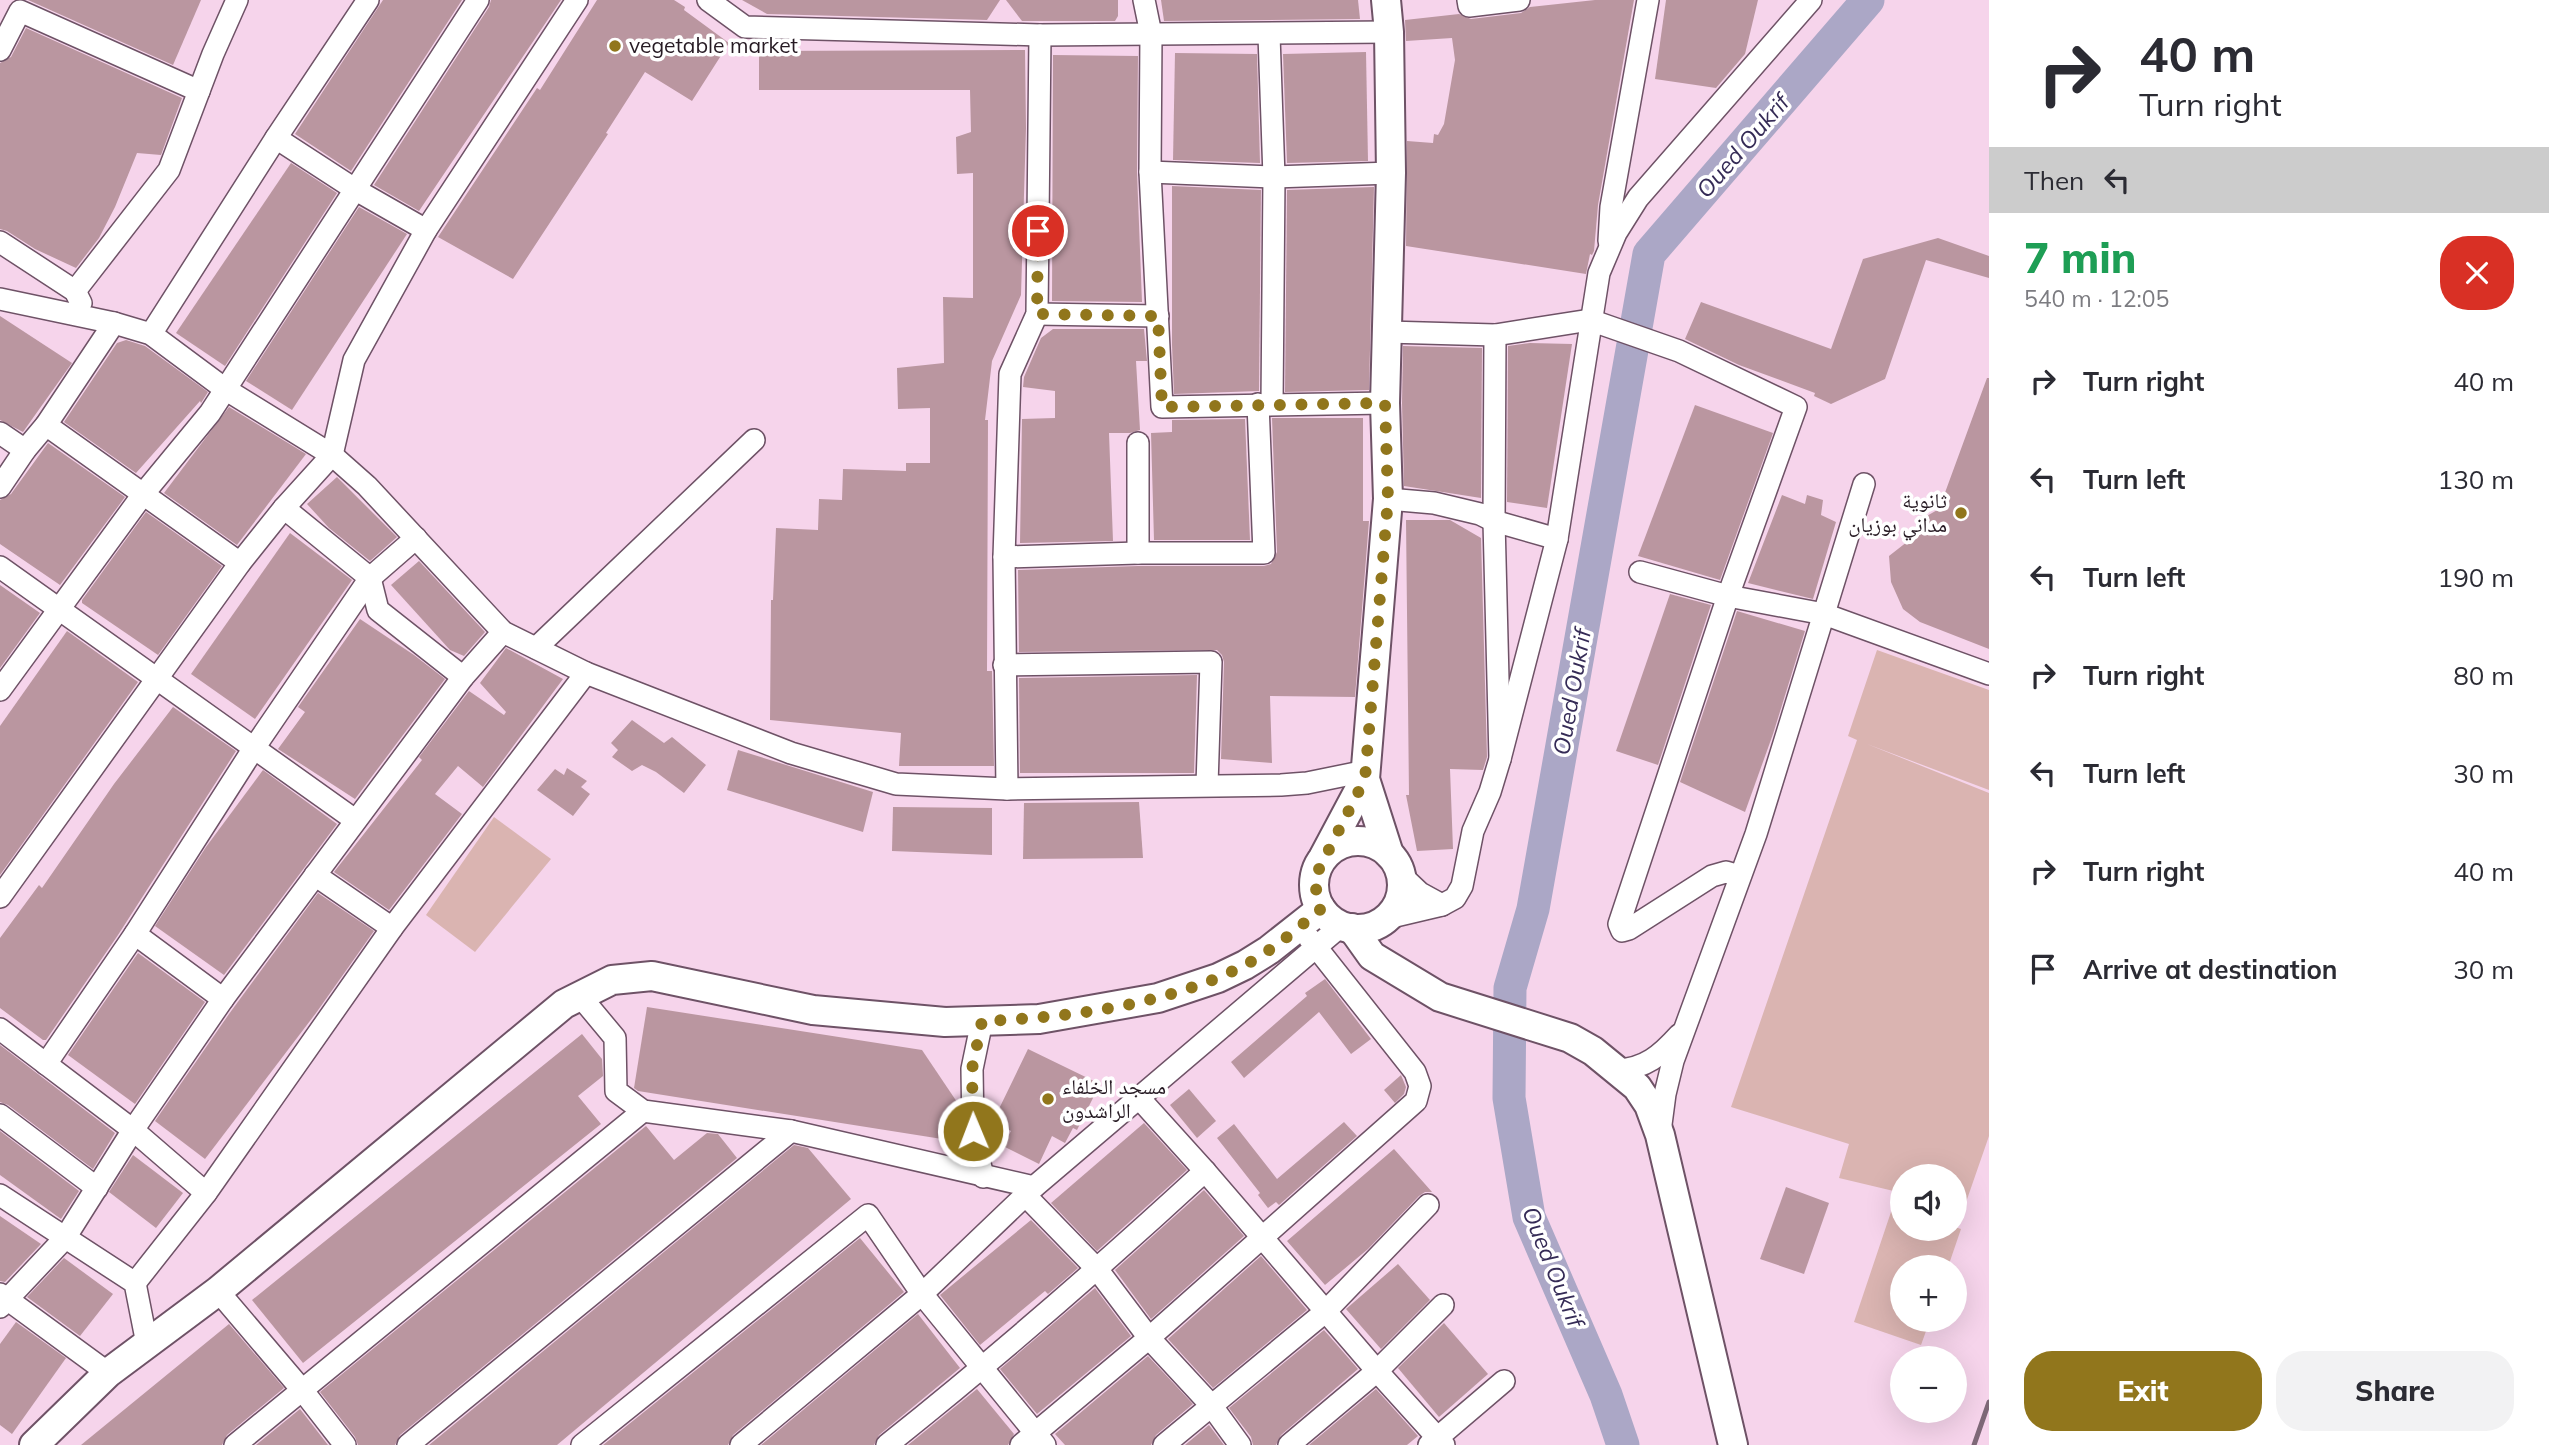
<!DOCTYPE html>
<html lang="en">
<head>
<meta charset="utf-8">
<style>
  :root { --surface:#fff; --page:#f2f2f3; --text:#2b2b33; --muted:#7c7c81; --accent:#91761c }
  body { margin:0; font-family:Mulish,"Noto Naskh Arabic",sans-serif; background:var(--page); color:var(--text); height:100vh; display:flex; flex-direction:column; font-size:26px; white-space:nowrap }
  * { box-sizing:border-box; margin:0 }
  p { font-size:23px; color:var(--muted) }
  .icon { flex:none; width:38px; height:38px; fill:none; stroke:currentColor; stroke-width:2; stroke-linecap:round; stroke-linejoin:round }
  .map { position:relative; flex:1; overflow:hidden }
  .drawer { display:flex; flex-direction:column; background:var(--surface); width:560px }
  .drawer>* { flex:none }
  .top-card { background:#fff; color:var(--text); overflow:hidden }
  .buttons { position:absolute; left:1890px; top:1164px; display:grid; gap:14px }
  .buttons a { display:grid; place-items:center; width:77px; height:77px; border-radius:50%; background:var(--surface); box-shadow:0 7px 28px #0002; font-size:35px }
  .pin { position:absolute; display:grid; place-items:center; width:60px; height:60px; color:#fff; margin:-30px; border:4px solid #fff; border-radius:50%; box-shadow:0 2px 7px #0007 }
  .me { position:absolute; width:77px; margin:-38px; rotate:359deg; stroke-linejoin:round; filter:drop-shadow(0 0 5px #0008) }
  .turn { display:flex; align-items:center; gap:24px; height:147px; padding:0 35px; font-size:32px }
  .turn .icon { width:91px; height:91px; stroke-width:2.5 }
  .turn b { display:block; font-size:49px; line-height:60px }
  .then { display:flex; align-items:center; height:66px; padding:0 35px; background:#0003; gap:14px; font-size:26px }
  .round { display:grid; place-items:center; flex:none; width:74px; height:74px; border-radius:28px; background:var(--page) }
  .summary { display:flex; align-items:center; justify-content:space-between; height:119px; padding:0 35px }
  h1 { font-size:42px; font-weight:800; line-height:52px; color:#1e9e55 }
  .button { display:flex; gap:14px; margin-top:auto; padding:14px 35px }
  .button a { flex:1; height:80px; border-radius:28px; background:var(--accent); color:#fff; font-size:28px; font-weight:800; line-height:80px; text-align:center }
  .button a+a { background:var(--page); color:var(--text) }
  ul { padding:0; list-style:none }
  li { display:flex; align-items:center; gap:21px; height:98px; padding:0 35px }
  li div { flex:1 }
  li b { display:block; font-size:26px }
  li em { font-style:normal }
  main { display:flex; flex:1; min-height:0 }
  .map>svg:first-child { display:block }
</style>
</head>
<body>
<main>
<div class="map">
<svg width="1989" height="1445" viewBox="0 0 1989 1445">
  <rect width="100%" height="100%" fill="#f6d4eb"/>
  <g fill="#dab4b1">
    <path d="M1877,650L1989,690V790L1867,744L1989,793V1136L1964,1208L1955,1206V1176H1902V1193L1839,1178L1849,1144L1731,1107L1857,740L1848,736Z"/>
    <path d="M494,817L551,859L475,952L426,915Z"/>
    <path d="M1893,1206L1902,1209V1228L1955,1227L1961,1229L1948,1267H1902V1320H1930L1921,1345L1854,1322Z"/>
  </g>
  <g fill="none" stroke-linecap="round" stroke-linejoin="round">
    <path stroke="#aba7c6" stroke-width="33" d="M1623,1445L1606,1395L1529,1217L1509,1098L1510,988L1533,909L1649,254L1868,0"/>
  </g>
  <g fill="#ba96a0">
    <path d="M28,0H201L173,65Z"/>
    <path d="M383,0H462L351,171L295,134Z"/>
    <path d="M491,0H561L419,211L374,185L489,7Z"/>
    <path d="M597,0H674L685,7L684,10L729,43L692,101L645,72L606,133L608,134L513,279L438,237L537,88L540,90Z"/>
    <path d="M742,0H1000L987,20L767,14Z"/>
    <path d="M1006,0H1118V16L1115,21H1022Z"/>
    <path d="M1161,0H1358L1360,19L1164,21Z"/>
    <path d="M1595,0H1634L1598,205L1594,251L1592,255L1590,254L1586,274L1406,246L1407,141L1433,143L1434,134L1438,135L1444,124L1455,60L1452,38L1406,41L1405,20L1459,14L1471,19L1521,13L1530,7Z"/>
    <path d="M1666,0H1758L1745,54L1716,88L1655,79Z"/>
    <path d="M26,28L182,98L161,155L137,153L115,207L99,238L76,268L35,249L7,231L0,229V63L11,57Z"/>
    <path d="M1025,50L1026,128L1021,295L992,361L985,420H988L987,671H992L994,766H899L901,733L770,720L771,600H773L776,528L818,530L819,499L842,500L843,469L906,471V463H930V408L898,409L897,368L944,363L943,297L973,298V173L957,174L956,137L971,132L970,90H759V51Z"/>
    <path d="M1366,52L1368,161L1287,163L1283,54Z"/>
    <path d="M1175,53L1257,54L1260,163L1173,160Z"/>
    <path d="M1053,55L1138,56L1137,172L1142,302L1052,301Z"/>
    <path d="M291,163L337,193L225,366L176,333Z"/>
    <path d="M1172,186L1261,190L1259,391L1174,394L1172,345Z"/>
    <path d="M1374,187L1369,390L1285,392L1287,190Z"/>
    <path d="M359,207L407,234L292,410L246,381Z"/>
    <path d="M1938,238L1989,256V278L1926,260L1885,379L1831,404L1814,396L1815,393L1739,365L1685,339L1701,302L1831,349L1863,259Z"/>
    <path d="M0,316L72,363L23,432L0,420Z"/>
    <path d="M1053,329H1144L1147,361H1136L1140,430L1130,433H1109L1113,541L1020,543L1022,419L1055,418V391L1023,387L1024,377L1041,338Z"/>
    <path d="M126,340L145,346L208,392L201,403L200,401L136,473L64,422L117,343Z"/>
    <path d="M1530,343L1572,344L1547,508L1507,502L1508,346Z"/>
    <path d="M1403,346L1482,348L1481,498L1404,486L1402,403Z"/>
    <path d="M1987,378H1989V649L1920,622L1903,609L1891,582L1889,556L1912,538L1925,517L1939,509Z"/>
    <path d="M1695,405L1773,433L1720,580L1638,556Z"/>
    <path d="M229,407L306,454L237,545L164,493Z"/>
    <path d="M1272,418H1363V521H1369L1355,697L1270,696L1272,763L1221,759L1224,662L1222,655L1217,650L1019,652L1018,570L1138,566H1264L1271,564L1277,552Z"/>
    <path d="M1245,419L1250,540H1154L1151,433L1172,432V420Z"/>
    <path d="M48,443L125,497L60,585L0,544V500L11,494Z"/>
    <path d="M337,477L397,537L370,561L329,528L307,504Z"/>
    <path d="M1782,495L1805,504L1807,495L1823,500L1821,515L1836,522L1813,599L1748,583Z"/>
    <path d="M146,512L222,566L158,655L82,603V600Z"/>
    <path d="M1406,520H1450L1481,538L1487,757L1483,770L1450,769L1453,849L1417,851L1406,795H1409Z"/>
    <path d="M290,533L352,580L255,719L191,674Z"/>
    <path d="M419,561L485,632L464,656L450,650L391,585Z"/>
    <path d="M0,585L40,613L0,668Z"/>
    <path d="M1670,594L1711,605L1658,765L1616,751Z"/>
    <path d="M1737,611L1805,631L1773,734L1745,812L1680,782Z"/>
    <path d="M360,619L414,655L445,679L355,799L278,749L305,712L298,707Z"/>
    <path d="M67,631L138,682L0,875V726Z"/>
    <path d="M506,648L563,679L483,787L458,766L435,794L462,814L389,910L334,872L422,760L419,757L469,691L504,715L506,712L480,683Z"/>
    <path d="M1197,675L1194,773H1020L1019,678Z"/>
    <path d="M173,707L236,751L118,935L46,1040H43L0,1008V938L39,885L42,888L114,784Z"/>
    <path d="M632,720L664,743L672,737L706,765L684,793L656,772L642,765L632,771L612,757L618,750L611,743Z"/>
    <path d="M738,750L873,792L863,832L727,790Z"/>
    <path d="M567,768L587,781L581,787L590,794L573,816L537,790L555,769L564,775Z"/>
    <path d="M263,770L337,824L224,975L155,926L206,847Z"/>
    <path d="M1139,802L1143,858L1023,859L1024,803Z"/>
    <path d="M893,807L992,808V855L892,851Z"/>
    <path d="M318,893L374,931L316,1013L205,1159L155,1121L229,1014Z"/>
    <path d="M138,953L205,1002L135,1104L68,1055Z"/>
    <path d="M1325,979L1371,1039L1351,1054L1319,1012L1244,1078L1231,1062L1307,996L1305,993Z"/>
    <path d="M647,1007L922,1050L959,1105L960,1114L942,1139L638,1091L634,1088Z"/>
    <path d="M582,1034L602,1059L603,1076L578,1096L601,1124L303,1363L252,1300Z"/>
    <path d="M0,1045L115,1133L93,1169L8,1105L0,1102Z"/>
    <path d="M1028,1049L1100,1084L1077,1130L1073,1128L1065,1143L1052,1136L1039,1164L1003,1146L1011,1131L999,1125L1001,1116L997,1113Z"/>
    <path d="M1401,1075L1406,1087L1404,1094L1395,1103L1384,1090Z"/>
    <path d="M1189,1089L1216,1121L1197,1138L1170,1105Z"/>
    <path d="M1344,1122L1357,1136L1279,1205L1276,1202L1268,1208L1258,1195L1260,1193L1217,1138L1234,1124L1277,1179Z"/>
    <path d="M1144,1123L1187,1170L1097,1251L1051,1203Z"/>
    <path d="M646,1126L674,1160L707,1133L718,1134L737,1158L400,1435L395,1445H358L355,1437L320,1392Z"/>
    <path d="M0,1131L79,1191L61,1219L0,1175Z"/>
    <path d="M794,1145L808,1148L851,1199L557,1445H429Z"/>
    <path d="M1394,1149L1432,1192H1425L1419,1196L1368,1249L1325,1285L1287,1241Z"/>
    <path d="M133,1155L183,1193L156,1228L109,1192Z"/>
    <path d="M1786,1187L1829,1203L1804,1274L1760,1259Z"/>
    <path d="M1204,1190L1244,1236L1151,1319L1115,1270Z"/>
    <path d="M0,1216L41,1244L5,1282L0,1281Z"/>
    <path d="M1031,1220L1078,1268L1048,1294L1045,1291L980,1345L940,1295Z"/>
    <path d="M860,1238L904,1292L733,1435L728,1445H603Z"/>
    <path d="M1261,1256L1307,1310L1213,1388L1168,1339Z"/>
    <path d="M64,1258L113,1294L80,1336L27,1297Z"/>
    <path d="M1398,1264L1430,1300L1381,1349L1346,1309Z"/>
    <path d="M1095,1288L1131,1336L1037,1414L1000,1369Z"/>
    <path d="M918,1314L960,1368L879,1435L874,1445H761Z"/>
    <path d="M16,1322L66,1358L12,1434L0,1425V1344Z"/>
    <path d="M1444,1323L1488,1374L1439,1417L1398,1368Z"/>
    <path d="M229,1324L284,1388L227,1435L222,1445H81Z"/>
    <path d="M1324,1330L1358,1369L1281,1435L1276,1445H1253L1251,1437L1229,1408Z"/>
    <path d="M1148,1356L1193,1404L1156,1435L1151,1445H1065L1055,1434Z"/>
    <path d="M977,1389L1014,1434L1008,1445H908Z"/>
    <path d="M1376,1389L1418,1436L1407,1445H1309Z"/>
    <path d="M300,1409L328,1445H256Z"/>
    <path d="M1209,1425L1224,1445H1185Z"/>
  </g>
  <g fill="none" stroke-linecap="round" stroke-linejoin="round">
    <defs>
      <g id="street">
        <path d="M708,0L745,27L1040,35L1389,32"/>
        <path d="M1144,0L1151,34L1150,172L1162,407L1385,403"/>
        <path d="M1468,0L1469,6L1519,0"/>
        <path d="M1269,35L1274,177L1272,404"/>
        <path d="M0,50L20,11L199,91"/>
        <path d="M276,138L356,190L426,230"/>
        <path d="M1150,172L1274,177L1391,173"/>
        <path d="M1609,241L1611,207L1648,0"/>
        <path d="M0,242L75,291L81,303"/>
        <path d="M75,291L169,170L213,54L237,0"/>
        <path d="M0,299L114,323L151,334L225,389L332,455L367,486L503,632L586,673L791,753L896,784L1007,789L1281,785L1307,783L1366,771"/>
        <path d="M1037,314L1158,316"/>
        <path d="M1387,332L1495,335L1590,320L1679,351L1796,407L1728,596L1619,924L1622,931L1629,929L1712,876L1726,872L1740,876"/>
        <path d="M151,334L276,138L368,0"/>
        <path d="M46,425L240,563"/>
        <path d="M0,433L25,450"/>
        <path d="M1138,443V553"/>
        <path d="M0,487L25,450L46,425L114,323"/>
        <path d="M1388,499L1434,503L1480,514L1494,521L1557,539"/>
        <path d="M284,508L370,578L378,610L463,677"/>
        <path d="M1004,557L1138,553H1264L1258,404"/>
        <path d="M0,567L355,820"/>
        <path d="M1640,572L1728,596L1824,614L1989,674"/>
        <path d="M536,648L754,440"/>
        <path d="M1004,665L1211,662L1207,785"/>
        <path d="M0,690L144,493L210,413L478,0"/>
        <path d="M1500,759L1557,539L1599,273L1616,233L1638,198L1811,0"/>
        <path d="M1007,789L1004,557L1010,374L1037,314L1040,35"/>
        <path d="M315,875L392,928"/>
        <path d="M1401,875L1420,893L1442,905"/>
        <path d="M0,897L240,563L284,508L332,455L354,360L426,230L577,0"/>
        <path d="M1387,918L1442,905L1455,898L1462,886L1473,831L1490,792L1500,759L1494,521L1495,335"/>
        <path d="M135,934L223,999"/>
        <path d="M580,996L615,1038L616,1091L643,1111L791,1131L1034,1187"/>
        <path d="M982,1021L972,1069L973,1131L983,1177"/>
        <path d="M0,1029L133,1130L206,1193"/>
        <path d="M46,1064L135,934L254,748L370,578L416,538"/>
        <path d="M1617,1070C1645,1069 1661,1055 1679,1035"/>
        <path d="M1139,1098L1205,1171L1377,1371L1444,1445"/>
        <path d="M0,1115L97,1188"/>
        <path d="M1660,1132L1665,1094L1673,1061L1756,834L1864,484"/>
        <path d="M0,1195L135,1283L147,1344"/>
        <path d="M1025,1195L1097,1269L1149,1338L1211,1405L1240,1445"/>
        <path d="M135,1283L206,1193L392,928L586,673"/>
        <path d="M218,1291L303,1391L345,1445"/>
        <path d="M0,1294L108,1373"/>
        <path d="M0,1307L65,1238L133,1130L223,999L463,677L503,632"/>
        <path d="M235,1445L643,1111"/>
        <path d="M408,1445L791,1131"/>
        <path d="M582,1445L868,1215L922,1294L1045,1445"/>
        <path d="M741,1445L922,1294L1034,1187L1342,925"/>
        <path d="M887,1445C996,1358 1102,1266 1205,1171"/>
        <path d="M1021,1445L1149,1338L1416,1101L1420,1086L1415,1072L1309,938"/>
        <path d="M1164,1445L1325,1312L1428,1205"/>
        <path d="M1289,1445L1377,1371L1443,1305"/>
        <path d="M1429,1445L1504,1381"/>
      </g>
      <g id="secondary">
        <path d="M1386,0L1389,32L1391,173L1385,403L1388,499L1365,779L1389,854"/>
        <circle cx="1358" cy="885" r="44"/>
        <path d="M1324,856L1365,779"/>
        <path d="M1352,928L1372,956L1440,997L1570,1038L1593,1051L1637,1087L1649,1105L1660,1135L1733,1445"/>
        <path d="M34,1445L108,1373L218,1291L564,1004L612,980L652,976L813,1010L945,1022L1039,1019L1158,998L1218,978L1245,965L1269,950L1321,909"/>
      </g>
    </defs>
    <use href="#street" stroke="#6e5266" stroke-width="24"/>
    <use href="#secondary" stroke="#6e5266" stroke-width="32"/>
    <use href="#street" stroke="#fff" stroke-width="21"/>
    <use href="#secondary" stroke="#fff" stroke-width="28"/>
    <path stroke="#7e6877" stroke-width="5" d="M1974,1445L1989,1402"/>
  </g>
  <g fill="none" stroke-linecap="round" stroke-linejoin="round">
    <path stroke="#91761c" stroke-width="12" stroke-dasharray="0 21.6" d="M973,1131L972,1069L982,1021C1066,1018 1168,1005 1243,966C1272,951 1297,929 1321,909L1317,899L1315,877L1365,779L1388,499L1385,403L1162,407L1158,316L1037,314L1038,231"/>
  </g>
  <g fill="#91761c" stroke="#fff" stroke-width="2.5">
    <circle cx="615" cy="46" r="7"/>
    <circle cx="1961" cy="513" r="7"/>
    <circle cx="1048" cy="1099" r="7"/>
  </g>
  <g text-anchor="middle" stroke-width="7" stroke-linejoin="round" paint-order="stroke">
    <g font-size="21" fill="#261a23" stroke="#fff" text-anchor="start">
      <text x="629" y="53">vegetable market</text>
      <text x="1947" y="508" text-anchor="end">ثانوية<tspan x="1947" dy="24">مداني بوزيان</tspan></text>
      <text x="1062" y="1094">مسجد الخلفاء<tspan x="1062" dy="24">الراشدون</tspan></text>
    </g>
    <g font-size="23" font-style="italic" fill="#352b56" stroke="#fff">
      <text transform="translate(1743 146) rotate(-49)" y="8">Oued Oukrif</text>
      <text transform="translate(1572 692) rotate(-80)" y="8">Oued Oukrif</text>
      <text transform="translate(1553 1267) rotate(68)" y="8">Oued Oukrif</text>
    </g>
  </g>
</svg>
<div class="buttons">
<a><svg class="icon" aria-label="sound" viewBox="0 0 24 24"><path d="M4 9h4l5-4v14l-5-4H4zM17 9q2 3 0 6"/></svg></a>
<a>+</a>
<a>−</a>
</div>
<div class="pin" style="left:1038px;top:231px;background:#d93025"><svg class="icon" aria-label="arrive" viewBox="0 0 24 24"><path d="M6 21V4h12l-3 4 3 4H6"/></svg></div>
<svg class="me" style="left:973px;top:1131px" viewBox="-20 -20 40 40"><circle r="17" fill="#91761c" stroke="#fff" stroke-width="3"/><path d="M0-11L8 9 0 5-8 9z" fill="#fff"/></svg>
</div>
<section class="drawer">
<div class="top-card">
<div class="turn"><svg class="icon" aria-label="right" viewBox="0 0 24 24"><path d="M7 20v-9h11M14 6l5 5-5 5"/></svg><div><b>40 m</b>Turn right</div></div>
<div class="then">Then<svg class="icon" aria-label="left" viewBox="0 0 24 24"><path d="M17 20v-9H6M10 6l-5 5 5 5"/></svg></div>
</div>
<div class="summary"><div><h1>7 min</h1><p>540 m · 12:05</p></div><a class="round" style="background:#d93025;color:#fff"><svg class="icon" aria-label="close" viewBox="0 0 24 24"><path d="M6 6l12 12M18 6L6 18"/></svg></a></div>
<ul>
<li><svg class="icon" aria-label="right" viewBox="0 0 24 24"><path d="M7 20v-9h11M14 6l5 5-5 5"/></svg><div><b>Turn right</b></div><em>40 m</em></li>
<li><svg class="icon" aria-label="left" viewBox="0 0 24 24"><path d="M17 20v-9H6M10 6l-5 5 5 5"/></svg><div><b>Turn left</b></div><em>130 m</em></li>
<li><svg class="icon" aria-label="left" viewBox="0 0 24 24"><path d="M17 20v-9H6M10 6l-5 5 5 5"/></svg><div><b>Turn left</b></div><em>190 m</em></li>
<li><svg class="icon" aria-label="right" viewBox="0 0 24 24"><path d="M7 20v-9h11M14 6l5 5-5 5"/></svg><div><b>Turn right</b></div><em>80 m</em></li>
<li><svg class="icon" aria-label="left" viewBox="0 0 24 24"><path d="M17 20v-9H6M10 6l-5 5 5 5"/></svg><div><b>Turn left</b></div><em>30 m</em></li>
<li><svg class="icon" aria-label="right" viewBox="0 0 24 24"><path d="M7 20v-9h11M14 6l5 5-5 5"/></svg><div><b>Turn right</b></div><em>40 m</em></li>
<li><svg class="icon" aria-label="arrive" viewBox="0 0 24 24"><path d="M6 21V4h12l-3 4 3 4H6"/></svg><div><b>Arrive at destination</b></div><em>30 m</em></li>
</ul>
<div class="button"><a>Exit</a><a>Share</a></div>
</section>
</main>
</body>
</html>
